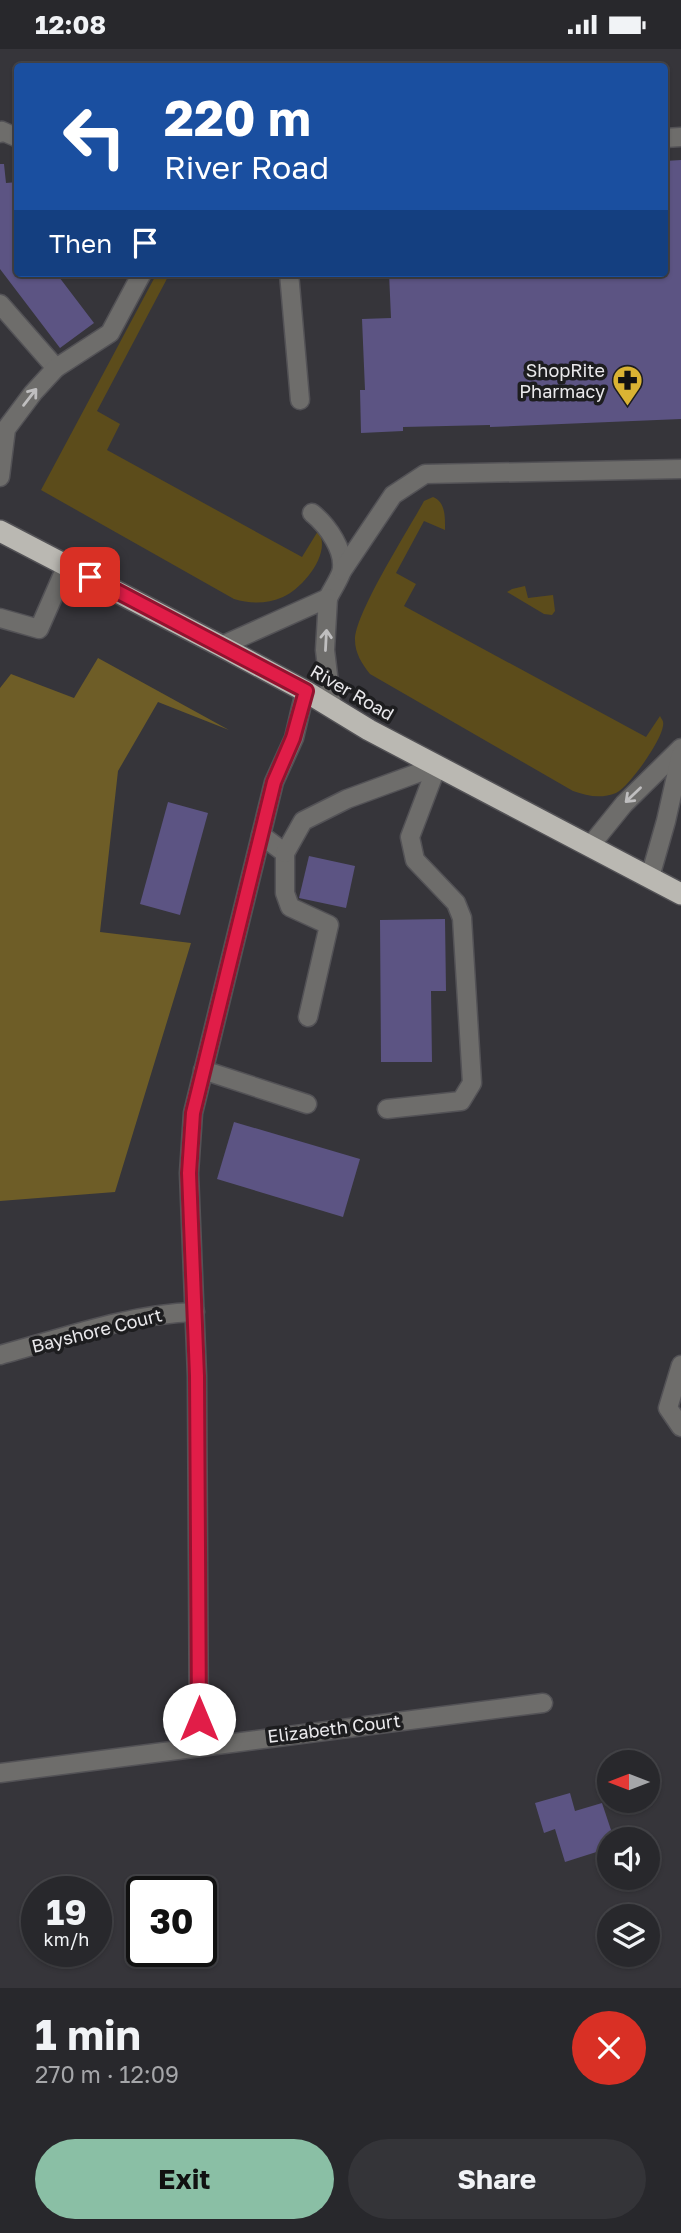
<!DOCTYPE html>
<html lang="en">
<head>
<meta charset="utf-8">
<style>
  :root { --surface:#28282c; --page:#343438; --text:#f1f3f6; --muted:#a5a6a9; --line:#444448; --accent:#8abfa5 }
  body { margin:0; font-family:"Golos Text",sans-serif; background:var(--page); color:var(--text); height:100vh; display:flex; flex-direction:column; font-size:26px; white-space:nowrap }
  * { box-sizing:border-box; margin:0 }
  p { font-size:23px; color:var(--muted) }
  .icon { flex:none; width:38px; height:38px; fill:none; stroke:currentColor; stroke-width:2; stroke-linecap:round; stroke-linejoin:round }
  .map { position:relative; height:1939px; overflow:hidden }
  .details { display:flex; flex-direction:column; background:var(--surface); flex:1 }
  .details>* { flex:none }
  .banner { position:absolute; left:14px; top:14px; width:654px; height:214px; border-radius:7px; box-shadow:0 2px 5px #0004,0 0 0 2px var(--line); background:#1a4fa0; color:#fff; overflow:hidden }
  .needle { width:46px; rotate:270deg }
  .fabs { position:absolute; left:597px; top:1701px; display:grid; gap:14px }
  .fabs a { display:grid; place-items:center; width:63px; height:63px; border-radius:50%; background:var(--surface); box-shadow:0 2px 5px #0004,0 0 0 2px var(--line); font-size:35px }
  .speed { position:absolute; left:21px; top:1827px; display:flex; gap:14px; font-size:35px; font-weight:700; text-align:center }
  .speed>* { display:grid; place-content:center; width:91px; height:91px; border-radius:50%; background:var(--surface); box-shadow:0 2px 5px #0004,0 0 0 2px var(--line); line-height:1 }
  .speed small { font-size:18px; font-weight:400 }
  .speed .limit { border:4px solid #111; border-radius:10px; background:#fff; color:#111 }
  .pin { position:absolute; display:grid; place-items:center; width:60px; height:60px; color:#fff; margin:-30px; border-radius:14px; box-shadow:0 4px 10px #0006 }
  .me { position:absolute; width:77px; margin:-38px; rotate:0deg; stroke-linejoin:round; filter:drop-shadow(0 0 5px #0008) }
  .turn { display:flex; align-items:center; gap:24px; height:147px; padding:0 35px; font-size:32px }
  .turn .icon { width:91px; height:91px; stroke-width:2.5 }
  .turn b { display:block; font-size:49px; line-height:60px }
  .then { display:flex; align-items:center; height:66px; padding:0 35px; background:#0003; gap:14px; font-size:26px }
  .round { display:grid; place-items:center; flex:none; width:74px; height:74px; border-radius:37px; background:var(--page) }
  .head { display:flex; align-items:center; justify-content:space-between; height:119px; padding:0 35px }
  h1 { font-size:42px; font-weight:700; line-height:52px }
  .primary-button { display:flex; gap:14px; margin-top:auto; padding:14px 35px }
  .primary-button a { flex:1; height:80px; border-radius:42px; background:var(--accent); color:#111; font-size:28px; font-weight:700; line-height:80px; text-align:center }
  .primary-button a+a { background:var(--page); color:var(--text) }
  .status { display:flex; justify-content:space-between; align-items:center; height:49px; padding:0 35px; background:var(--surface); direction:ltr }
  .status svg { height:19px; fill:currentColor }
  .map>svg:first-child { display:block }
</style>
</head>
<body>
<div class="status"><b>12:08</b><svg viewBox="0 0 49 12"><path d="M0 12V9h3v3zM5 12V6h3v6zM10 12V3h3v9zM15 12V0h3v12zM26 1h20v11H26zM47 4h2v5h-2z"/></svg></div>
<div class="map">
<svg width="681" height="1939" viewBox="0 0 681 1939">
  <rect width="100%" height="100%" fill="#36353a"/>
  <g fill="#5c4c1b">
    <path d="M157,224H170L97,362L120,375L107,401L302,508L318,482C333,504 302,540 283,548C267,555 250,555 234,550L41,441Z"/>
    <path d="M433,448C446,453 445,469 445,481L424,472L396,524L416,535L404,557L646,688L660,667C662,671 664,672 663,677C661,692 630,737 616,744C601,750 587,747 573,742L370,625C362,615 355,604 355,591C355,564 409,480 424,452Z"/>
    <path d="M525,537L528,549L553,546L555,562L552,566L544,565L507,543L512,540Z"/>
  </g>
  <path fill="#6e5d27" d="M98,609L229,681L158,653L118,722L100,883L191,894L115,1143L0,1152V639L11,625L74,649Z"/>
  <g fill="#5c5483">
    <path d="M681,111V370L490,378V376L403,378V382L361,384L360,341H365L362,270L391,269L389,224H665V112Z"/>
    <path d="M0,115H4L6,134L18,133V158H14L18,174V224H56L94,274L60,299L0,220Z"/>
    <path d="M168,753L208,764L180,866L140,855Z"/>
    <path d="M309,807L355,817L346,859L299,849Z"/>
    <path d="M445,870L446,942H431L432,1013H381L380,871Z"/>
    <path d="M234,1073L360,1110L343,1168L217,1130Z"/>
    <path d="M570,1744L575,1762L602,1754L614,1790H609V1799L565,1813L555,1780L544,1784L535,1754Z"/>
  </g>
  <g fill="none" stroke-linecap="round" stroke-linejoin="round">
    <defs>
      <g id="lane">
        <path d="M0,84L2,82L18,89"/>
        <path d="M665,89L681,88"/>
        <path d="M289,224L300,351"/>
        <path d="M0,255L56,319"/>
        <path d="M0,428L6,380L33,344L56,319L110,284L142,224"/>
        <path d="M312,464C327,476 347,503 341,524C338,532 332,541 328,549"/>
        <path d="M342,522L393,446L425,425L681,420"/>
        <path d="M0,569L39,580L67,516"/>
        <path d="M221,597L328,549L325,601L332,659"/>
        <path d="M261,786L285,804V844L290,858L329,876L308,968"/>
        <path d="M590,797L624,755L681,699"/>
        <path d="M285,804L303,772L347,750L437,717"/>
        <path d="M650,828L666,772L681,705"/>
        <path d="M203,1021L307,1055"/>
        <path d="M387,1060L461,1052L472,1034L462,869L456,854L415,811L410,788L437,717"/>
        <path d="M681,1316L668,1359L681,1378"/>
      </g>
      <g id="street">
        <path d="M0,1306C63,1289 129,1265 195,1263"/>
        <path d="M199,1696L197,1327L189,1124L193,1064L274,733L294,689L305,642"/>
        <path d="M0,1724L543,1654"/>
      </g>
      <path id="highway" d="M0,482L221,597L305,642L369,681L681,845"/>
    </defs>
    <use href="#lane" stroke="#535256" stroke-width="21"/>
    <use href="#street" stroke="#535256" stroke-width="21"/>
    <use href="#highway" stroke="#535256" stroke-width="24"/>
    <use href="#lane" stroke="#6e6d6b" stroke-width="18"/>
    <use href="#street" stroke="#6e6d6b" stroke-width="18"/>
    <use href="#highway" stroke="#bab8b2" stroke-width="21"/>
  </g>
  <defs><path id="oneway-shaft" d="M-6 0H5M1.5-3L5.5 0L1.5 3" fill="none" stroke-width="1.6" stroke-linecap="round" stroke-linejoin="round" transform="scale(1.75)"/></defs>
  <g stroke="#bfbebf">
    <use href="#oneway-shaft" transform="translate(30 348) rotate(-52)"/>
    <use href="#oneway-shaft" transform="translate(326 591) rotate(-87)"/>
    <use href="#oneway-shaft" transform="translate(633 746) rotate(136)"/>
  </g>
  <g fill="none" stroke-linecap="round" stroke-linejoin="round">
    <defs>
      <path id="route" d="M90,528L306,642L293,689L274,733L193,1064L189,1124L197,1327L199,1670"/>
    </defs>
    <use href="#route" stroke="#92132f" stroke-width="18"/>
    <use href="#route" stroke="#e11d48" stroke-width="12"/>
  </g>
  <defs>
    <symbol id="pharmacy-pin" viewBox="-11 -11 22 30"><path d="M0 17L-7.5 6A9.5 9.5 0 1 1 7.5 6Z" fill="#dab333" stroke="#1d1d1f"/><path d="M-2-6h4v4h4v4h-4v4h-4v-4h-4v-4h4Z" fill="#111"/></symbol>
  </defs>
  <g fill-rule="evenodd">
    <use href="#pharmacy-pin" x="610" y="314" width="35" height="47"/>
  </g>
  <g text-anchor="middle" stroke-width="7" stroke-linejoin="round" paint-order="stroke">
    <g font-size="18" fill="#eae9ec" stroke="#1d1d1f" text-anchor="end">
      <text x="605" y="328">ShopRite<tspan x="605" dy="21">Pharmacy</tspan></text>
    </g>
    <g font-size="18" fill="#eae9ec" stroke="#1d1d1f">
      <text transform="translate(352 644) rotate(30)" y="6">River Road</text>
      <text transform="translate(97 1282) rotate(-14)" y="6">Bayshore Court</text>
      <text transform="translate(334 1680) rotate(-7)" y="6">Elizabeth Court</text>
    </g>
  </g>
</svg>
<div class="fabs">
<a><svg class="needle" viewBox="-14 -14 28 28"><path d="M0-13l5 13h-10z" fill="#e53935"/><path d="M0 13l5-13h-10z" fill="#a5a6a9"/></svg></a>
<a><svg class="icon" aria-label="sound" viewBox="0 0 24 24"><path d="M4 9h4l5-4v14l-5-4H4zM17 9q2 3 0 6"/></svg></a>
<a><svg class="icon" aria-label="layers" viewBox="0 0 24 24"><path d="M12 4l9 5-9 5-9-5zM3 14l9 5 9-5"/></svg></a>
</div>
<div class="speed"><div>19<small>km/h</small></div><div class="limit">30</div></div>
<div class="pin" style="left:90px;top:528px;background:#d93025"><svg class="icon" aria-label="arrive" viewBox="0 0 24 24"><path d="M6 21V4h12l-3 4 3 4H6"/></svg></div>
<svg class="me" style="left:199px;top:1670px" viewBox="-20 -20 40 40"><circle r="19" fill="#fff"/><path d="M0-13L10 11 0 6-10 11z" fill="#e11d48"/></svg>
<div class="banner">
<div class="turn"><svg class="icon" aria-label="left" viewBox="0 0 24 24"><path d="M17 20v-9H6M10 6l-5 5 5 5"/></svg><div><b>220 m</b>River Road</div></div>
<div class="then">Then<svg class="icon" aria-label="arrive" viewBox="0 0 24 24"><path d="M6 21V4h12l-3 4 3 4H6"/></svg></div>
</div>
</div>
<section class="details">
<div class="head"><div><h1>1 min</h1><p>270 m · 12:09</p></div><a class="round" style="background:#d93025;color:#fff"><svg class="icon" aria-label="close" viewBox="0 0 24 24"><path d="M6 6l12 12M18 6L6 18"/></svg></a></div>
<div class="primary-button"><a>Exit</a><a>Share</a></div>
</section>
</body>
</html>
